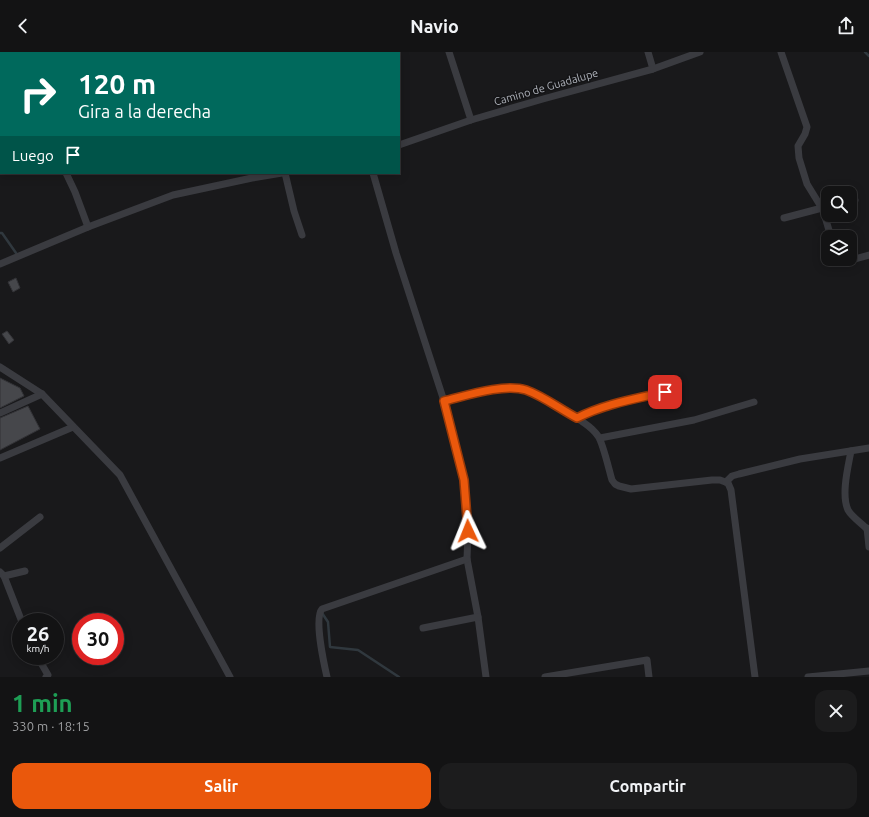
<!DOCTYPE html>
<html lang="es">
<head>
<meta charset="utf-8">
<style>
  :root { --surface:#131314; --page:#1c1c1d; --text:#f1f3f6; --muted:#9d9ea0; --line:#323234; --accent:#ea580c }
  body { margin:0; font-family:Ubuntu,sans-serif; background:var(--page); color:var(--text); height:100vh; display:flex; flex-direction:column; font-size:15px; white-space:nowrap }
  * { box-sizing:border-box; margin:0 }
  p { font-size:13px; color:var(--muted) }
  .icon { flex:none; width:22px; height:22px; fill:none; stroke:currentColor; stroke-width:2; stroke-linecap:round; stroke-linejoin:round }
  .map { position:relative; height:625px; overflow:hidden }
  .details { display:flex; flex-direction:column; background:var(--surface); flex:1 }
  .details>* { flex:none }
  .top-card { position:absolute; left:0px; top:0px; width:400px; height:122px; box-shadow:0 2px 10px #0003,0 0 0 1px var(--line); background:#00695c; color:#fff; overflow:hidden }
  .buttons { position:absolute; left:821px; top:134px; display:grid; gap:8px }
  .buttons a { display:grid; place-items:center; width:36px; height:36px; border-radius:8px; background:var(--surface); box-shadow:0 2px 10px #0003,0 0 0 1px var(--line); font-size:20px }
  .speed { position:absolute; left:12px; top:561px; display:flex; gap:8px; font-size:20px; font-weight:700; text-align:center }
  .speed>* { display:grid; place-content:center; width:52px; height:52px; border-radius:50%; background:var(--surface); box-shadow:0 2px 10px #0003,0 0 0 1px var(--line); line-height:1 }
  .speed small { font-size:10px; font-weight:400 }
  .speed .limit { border:6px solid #d22; background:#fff; color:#111 }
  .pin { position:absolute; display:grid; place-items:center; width:34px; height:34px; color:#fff; margin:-17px; border-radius:8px; box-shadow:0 2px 6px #0006 }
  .me { position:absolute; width:44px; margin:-22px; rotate:358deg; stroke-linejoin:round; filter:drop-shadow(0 0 3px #0008) }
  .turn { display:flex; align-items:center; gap:14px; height:84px; padding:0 12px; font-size:18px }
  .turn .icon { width:52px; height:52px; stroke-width:2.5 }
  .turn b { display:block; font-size:28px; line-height:34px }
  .then { display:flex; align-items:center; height:38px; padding:0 12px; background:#0003; gap:8px; font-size:15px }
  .round { display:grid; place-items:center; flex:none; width:42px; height:42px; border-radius:12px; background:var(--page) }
  .overview { display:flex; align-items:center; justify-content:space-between; height:68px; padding:0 12px }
  h1 { font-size:24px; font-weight:600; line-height:30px; color:#1e9e55 }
  .cta { display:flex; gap:8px; margin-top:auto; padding:8px 12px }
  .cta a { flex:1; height:46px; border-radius:12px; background:var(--accent); color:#fff; font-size:16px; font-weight:600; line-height:46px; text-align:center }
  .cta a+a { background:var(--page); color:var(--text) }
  header { display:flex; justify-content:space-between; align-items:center; height:52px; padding:0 12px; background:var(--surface); font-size:18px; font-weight:600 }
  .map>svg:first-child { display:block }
</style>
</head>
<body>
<header><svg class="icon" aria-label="back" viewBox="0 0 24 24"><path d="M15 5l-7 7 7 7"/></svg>Navio<svg class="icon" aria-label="share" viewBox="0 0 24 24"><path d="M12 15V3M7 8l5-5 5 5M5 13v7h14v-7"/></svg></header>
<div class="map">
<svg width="869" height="625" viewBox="0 0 869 625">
  <rect width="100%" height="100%" fill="#19191b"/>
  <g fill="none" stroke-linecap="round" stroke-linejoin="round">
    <g stroke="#30383e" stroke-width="2.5">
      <path d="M865,0L869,4"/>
      <path d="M0,181H2L16,201"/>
      <path d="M322,561L328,570L330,595L358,598L399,625"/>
    </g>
  </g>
  <g fill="#46474b" stroke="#333337">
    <path d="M16,226L20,236L13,240L8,230Z"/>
    <path d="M7,279L14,288L9,292L2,282Z"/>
    <path d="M0,326L20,336L24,344L0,356Z"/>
    <path d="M28,354L40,377L0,398V366Z"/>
  </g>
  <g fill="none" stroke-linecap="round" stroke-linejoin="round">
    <g stroke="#3a3b40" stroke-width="7">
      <path d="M449,0L471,68"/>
      <path d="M648,0L653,17"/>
      <path d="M781,0L807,75L805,82L798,94L799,106L807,132L823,158L831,185"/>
      <path d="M266,1L267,0"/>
      <path d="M0,17L1,18"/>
      <path d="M399,93L471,68L543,47L653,17L700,0"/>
      <path d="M66,121L75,140L88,175"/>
      <path d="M285,121L294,159L302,183"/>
      <path d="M373,121L396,201L444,349L461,415L467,456L468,479L467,507L478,565L486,625"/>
      <path d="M850,149L855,148"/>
      <path d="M784,166L822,156"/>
      <path d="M839,207L841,210H844L869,203"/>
      <path d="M0,212L88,175L173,143L252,126L282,121"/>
      <path d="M0,315L42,342L120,423L230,625"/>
      <path d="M444,349C466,344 502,332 524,338C538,342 549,352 562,358C574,365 590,372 598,384C603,391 609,418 612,428L615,432L619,434L631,437L712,428H720L728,431L731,438L755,625"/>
      <path d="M0,361L42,342"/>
      <path d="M577,366C604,352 635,347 665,340"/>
      <path d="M600,386L694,368L754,350"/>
      <path d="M851,399C848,415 841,443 848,458C852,465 860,470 866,476L869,477"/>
      <path d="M0,406L73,375"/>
      <path d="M726,430L732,424L739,422L800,407L869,396"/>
      <path d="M867,476L869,495"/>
      <path d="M0,496L40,465"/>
      <path d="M0,520L4,524L22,570"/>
      <path d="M4,524L25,519"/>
      <path d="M423,576L478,565"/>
      <path d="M37,604L48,623L46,625"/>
      <path d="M39,607L47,604"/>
      <path d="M327,625C324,612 314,566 322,557L467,507"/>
      <path d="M545,625L647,608L649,625"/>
      <path d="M808,625L869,619"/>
    </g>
  </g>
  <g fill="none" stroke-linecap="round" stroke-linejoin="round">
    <defs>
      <path id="route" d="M468,479L464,428L444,349C465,344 504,331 526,338C543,344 560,357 577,366C604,352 635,347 665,340"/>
    </defs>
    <use href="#route" stroke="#983908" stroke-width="10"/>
    <use href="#route" stroke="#ea580c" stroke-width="7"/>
  </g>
  <g text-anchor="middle" stroke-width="3" stroke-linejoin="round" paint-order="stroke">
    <g font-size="11" fill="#adb1b9" stroke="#141416">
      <text transform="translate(546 35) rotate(-16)" y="4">Camino de Guadalupe</text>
    </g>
  </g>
</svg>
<div class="buttons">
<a><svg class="icon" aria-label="search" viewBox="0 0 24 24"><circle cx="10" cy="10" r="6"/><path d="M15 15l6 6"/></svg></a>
<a><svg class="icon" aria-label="layers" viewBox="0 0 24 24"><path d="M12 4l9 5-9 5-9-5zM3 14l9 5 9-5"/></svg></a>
</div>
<div class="speed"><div>26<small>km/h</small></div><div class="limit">30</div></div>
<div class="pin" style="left:665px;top:340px;background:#d93025"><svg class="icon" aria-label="arrive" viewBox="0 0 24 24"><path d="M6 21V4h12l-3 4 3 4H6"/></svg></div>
<svg class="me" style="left:468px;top:479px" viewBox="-20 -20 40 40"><path d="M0-17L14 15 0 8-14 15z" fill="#ea580c" stroke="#fff" stroke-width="4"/></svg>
<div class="top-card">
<div class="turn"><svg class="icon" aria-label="right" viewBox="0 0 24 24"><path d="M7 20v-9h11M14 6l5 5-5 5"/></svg><div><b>120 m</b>Gira a la derecha</div></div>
<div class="then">Luego<svg class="icon" aria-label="arrive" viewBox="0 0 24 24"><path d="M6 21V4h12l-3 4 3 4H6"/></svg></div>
</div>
</div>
<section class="details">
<div class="overview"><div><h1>1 min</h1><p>330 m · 18:15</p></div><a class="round"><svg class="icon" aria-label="close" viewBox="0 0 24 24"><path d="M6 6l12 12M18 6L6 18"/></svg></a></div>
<div class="cta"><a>Salir</a><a>Compartir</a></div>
</section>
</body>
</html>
